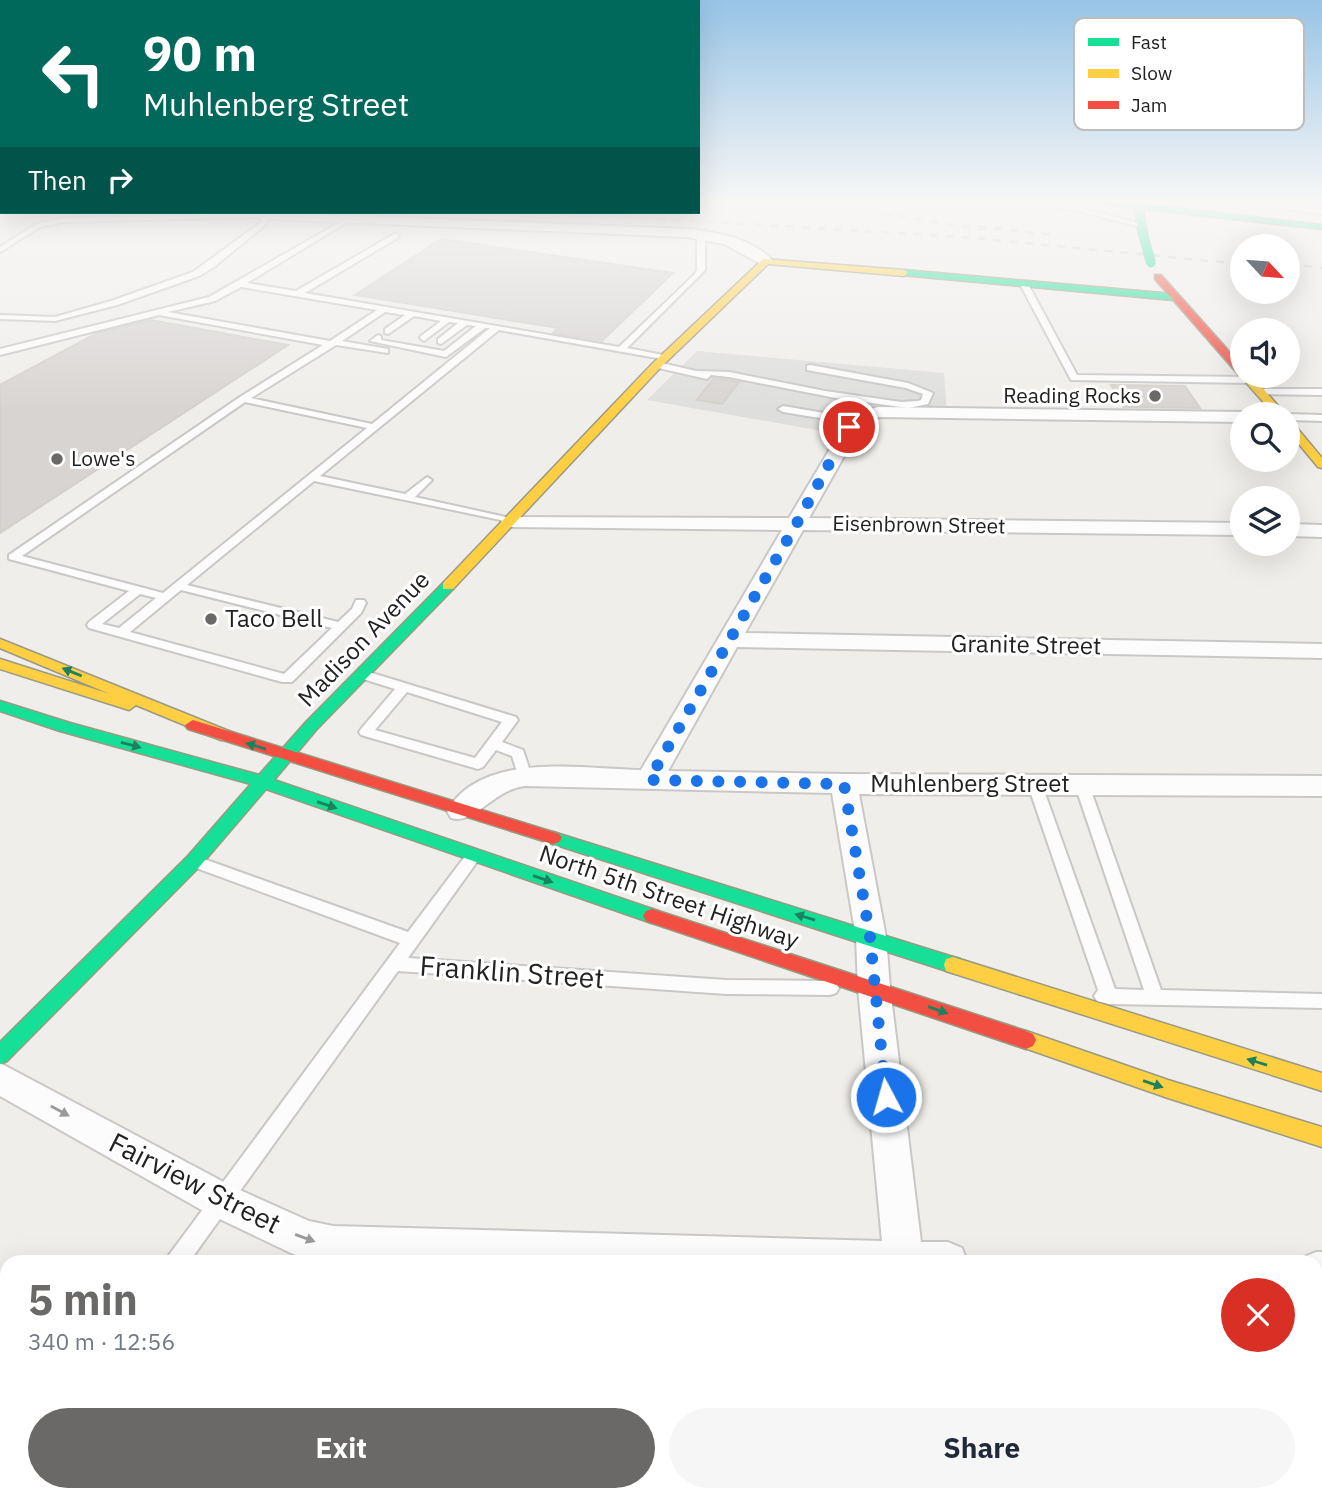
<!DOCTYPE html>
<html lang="en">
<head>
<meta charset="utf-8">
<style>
  :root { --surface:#fff; --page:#f6f6f7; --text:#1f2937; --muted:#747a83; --accent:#6a6968 }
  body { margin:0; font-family:"IBM Plex Sans",sans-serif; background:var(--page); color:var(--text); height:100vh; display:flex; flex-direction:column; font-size:26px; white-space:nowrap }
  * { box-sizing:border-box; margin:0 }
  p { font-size:23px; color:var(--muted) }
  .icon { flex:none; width:38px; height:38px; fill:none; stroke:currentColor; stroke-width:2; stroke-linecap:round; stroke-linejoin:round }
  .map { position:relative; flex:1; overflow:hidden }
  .side { position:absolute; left:0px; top:1255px; width:1323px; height:247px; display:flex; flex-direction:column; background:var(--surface); border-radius:21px 21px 0 0; box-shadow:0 7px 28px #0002 }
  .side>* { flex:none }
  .hud { position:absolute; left:0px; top:0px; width:700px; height:214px; box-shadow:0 7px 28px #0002; background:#00695c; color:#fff; overflow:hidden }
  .needle { width:46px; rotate:116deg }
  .tools { position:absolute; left:1230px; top:234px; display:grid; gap:14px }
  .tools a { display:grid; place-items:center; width:70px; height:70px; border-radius:50%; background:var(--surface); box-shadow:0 7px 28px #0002; font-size:35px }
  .pin { position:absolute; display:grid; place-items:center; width:60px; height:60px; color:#fff; margin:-30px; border:4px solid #fff; border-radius:50%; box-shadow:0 2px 7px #0007 }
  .me { position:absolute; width:77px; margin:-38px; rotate:354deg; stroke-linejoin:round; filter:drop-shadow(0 0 5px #0008) }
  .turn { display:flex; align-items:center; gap:24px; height:147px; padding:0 28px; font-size:32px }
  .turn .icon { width:91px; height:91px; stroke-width:2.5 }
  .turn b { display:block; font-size:49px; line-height:60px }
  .then { display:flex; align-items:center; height:66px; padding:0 28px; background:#0003; gap:14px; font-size:26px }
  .round { display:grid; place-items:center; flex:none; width:74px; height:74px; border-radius:37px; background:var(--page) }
  .summary { display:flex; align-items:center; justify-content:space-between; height:119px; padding:0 28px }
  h1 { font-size:42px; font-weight:700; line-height:52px; color:var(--accent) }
  .action { display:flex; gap:14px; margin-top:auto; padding:14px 28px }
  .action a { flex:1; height:80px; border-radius:42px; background:var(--accent); color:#fff; font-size:28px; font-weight:700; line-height:80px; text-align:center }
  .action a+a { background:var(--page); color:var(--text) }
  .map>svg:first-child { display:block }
</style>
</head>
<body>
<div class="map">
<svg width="1322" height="1501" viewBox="0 0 1322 1501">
  <rect width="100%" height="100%" fill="#f0eeeb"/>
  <path fill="#dededc" d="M697,351L944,373L947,412L854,409L839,434L647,400Z"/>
  <g fill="#d7d4d2" stroke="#d3d0cc" stroke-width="2">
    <path d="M441,239L673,273L602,341L553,333L558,328L355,295Z"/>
    <path d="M151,320L288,345L0,533V385L97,333Z"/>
    <path d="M714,378L739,382L722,404L697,400Z"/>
    <path d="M1111,385L1185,386L1200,408L1124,407Z"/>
  </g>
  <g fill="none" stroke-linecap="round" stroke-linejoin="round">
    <defs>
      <g id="lane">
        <path d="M1009,201H1030L1078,207L1145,225L1142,227L1078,211Z"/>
        <path d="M1227,201H1248L1322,210V214Z"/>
        <path d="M266,213L269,215L265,225L214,267L199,276L117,305L55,321L0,319V315L55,317L111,301L193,272L260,223L262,217L64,222L40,227L0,252V247L36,224L64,218Z"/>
        <path d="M349,217L354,218L247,283L296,291L396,233L399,237L305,293L619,347L695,274L697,270V234L701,232L705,234V270L627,348L668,356V360L499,330L320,476L405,494L427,477L432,480L415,497L515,519V523L314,481L187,585L338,622L352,609L356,600H364L366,603L361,613L292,682H282L89,628L87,625L89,622L129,591L9,559V555L240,397L323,345L159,315L0,355V349L209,297ZM241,287L377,310L330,341L168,312L215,301ZM385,312L405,315L385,329V333L388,334L414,316L441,321L421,336L420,338L424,341L449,322L458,323L438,339V343L441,344L467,325L476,326L444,351L381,340V336L378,335L370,341L446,357L485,328H490L372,424L251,398L336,345L388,353V349L342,341ZM245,402L367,428L163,593L22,556ZM181,590L332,628L284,674L130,632ZM140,594L156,598L119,628L102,624Z"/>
        <path d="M1024,282L1028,284L1077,375L1249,377L1254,380L1249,383L1071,380L1020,284Z"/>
        <path d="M657,362L696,371L729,372L825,391L901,402L918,401L921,400L923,394L906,388L807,370V366L810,365L908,383L933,393L928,404L908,408L850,400L841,415L832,420L783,412L778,409L783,406L830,414L841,399L729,377L711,375L707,379L654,367V363Z"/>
        <path d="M1260,389H1322V395L1257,394V390Z"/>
        <path d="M1288,414L1322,415V421L1288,420V415H1286Z"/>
        <path d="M362,670L516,717L518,720L502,742L523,750L532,777L530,781H520L512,756L496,750L483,767L478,769L361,735L359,732L361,729L395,689L357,677L356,674ZM407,692L502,722L475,758L375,730Z"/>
        <path d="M1035,780L1042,785L1115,989L1144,990L1075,785L1082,780L1089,785L1161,990L1322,994V1008L1109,1004L1097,1001L1094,996L1098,990L1028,785Z"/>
        <path d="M474,849L479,851L482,855L479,859L408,958L726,980L830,981L836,983L839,988L836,993L830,995L726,994L398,971L189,1262H166L169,1255L400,943L191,866L188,862L191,858H201L408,932L469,851Z"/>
        <path d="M7,1482V1494H20L17,1501H0V1485Z"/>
      </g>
      <g id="street">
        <path d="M264,212L687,229C716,232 752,238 773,261L766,265L761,264L724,244L687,237L266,219L260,215Z"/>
        <path d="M878,407L1242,412L1249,415H1242V422L879,417L863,423L809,518L1242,523V535L803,530L745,633L1322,644V658L737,647L668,771L844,774L1322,776V796L859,794L886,937L890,988L921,1242H948L962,1248L967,1262H320L293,1254L207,1213L0,1096V1063L233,1187L309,1221L333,1226L882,1241L858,988L856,937L832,793L525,786C492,790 475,825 451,818L447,811C482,750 583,769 641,770L782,530L511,527L504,525L501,521L504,517L789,518L850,415Z"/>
        <path d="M1288,524L1322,525V537L1288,536Z"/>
        <path d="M1316,1252H1322V1292H1316V1262H1301L1302,1258Z"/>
        <path d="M913,1494H958L959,1501H913Z"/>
      </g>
      <g id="fast">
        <path d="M1090,201H1115L1322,225V229L1143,209L1147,234L1143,236L1139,234L1135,208Z"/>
        <path d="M904,270L1173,294L1177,297L1173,300L901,275L900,273Z"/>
        <path d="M448,582L453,583V589L316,730L274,780L658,911L661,916L658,921L652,923L646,921L266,789L200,866L7,1061L0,1064V1042L188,856L251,784L60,731L0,711V701L70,723L259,775L306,722L443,583Z"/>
        <path d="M553,832L953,957L960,959L962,965L960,971L953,973L547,842L544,838L547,834Z"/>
      </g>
      <g id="slow">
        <path d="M763,259L904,270L908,273L904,276L768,264L661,367L453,589H443V583L653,363Z"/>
        <path d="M1242,374V376H1252L1286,415H1275L1242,378Z"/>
        <path d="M1288,421L1292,422L1322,458V468L1318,467L1288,431Z"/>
        <path d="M0,639L231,732L234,736L231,740H221L136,705L129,710L0,669V659L110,694L0,648Z"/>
        <path d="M953,957L1322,1073V1091L946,971L944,965L946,959Z"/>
        <path d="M1026,1031L1168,1080L1322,1127V1147L1168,1098L1019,1046L1016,1040L1019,1034Z"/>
      </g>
      <g id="jam">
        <path d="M1155,275H1161L1242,366V375L1238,374L1155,279Z"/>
        <path d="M193,720L559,834L562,838L559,842L553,844L188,729L185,725Z"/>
        <path d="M652,909L1026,1031L1033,1034L1036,1040L1033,1046L1026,1049L646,921L643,916L646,911Z"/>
      </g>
    </defs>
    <use href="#lane" stroke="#c9c8c7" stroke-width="4"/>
    <use href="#street" stroke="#c9c8c7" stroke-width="4"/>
    <use href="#fast" stroke="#999a82" stroke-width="3"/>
    <use href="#slow" stroke="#999a82" stroke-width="3"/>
    <use href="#jam" stroke="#999a82" stroke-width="3"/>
    <use href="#lane" fill="#fdfcfc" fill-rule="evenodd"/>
    <use href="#street" fill="#fdfcfc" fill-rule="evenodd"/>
    <use href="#fast" fill="#16e098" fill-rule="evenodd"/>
    <use href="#slow" fill="#ffcf43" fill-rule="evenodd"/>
    <use href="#jam" fill="#f24e42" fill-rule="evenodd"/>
    <g stroke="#ccc" stroke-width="2.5" stroke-dasharray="8 8" stroke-linecap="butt">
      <path d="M804,201L987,230"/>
      <path d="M546,212L963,237L1242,264"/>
      <path d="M978,226L1051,235"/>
      <path d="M1288,264L1322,268"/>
    </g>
    <defs>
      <path id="fast-bridge" d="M1143,234L1151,263"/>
    </defs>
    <use href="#fast-bridge" stroke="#999a82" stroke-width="10" stroke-linecap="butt"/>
    <use href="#fast-bridge" stroke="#16e098" stroke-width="9"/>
  </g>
  <defs><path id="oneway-solid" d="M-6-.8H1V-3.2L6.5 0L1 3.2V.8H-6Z" transform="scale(1.75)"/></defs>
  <g fill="#1c815d">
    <use href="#oneway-solid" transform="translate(72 672) rotate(-158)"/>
    <use href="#oneway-solid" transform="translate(131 745) rotate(15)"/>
    <use href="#oneway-solid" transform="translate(256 746) rotate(-163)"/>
    <use href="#oneway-solid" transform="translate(327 805) rotate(19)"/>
    <use href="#oneway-solid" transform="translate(543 879) rotate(19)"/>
    <use href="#oneway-solid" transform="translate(805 917) rotate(-163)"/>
    <use href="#oneway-solid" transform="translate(938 1010) rotate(19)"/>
    <use href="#oneway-solid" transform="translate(1257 1062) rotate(-163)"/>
    <use href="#oneway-solid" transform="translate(1153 1084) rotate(19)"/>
  </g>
  <g fill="#9a9a9a">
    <use href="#oneway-solid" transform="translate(60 1111) rotate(29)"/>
    <use href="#oneway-solid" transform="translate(305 1238) rotate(20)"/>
  </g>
  <linearGradient id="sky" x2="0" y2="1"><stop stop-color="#97c4e6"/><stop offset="0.49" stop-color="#f8f7f6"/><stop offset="1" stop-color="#f8f7f6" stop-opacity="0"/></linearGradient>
  <rect width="1322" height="411" fill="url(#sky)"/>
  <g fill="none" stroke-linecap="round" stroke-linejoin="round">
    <path stroke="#1a73e8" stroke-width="12" stroke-dasharray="0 21.6" d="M849,427L797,523L649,780L844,784L870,937L886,1097"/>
  </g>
  <g fill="#6a6968" stroke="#fff" stroke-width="2.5">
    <circle cx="1155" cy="396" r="7"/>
    <circle cx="57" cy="459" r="7"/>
    <circle cx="211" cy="619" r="7"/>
  </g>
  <g text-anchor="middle" stroke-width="6" stroke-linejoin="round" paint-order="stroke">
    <g font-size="21" fill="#222" stroke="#fff" text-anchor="end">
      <text x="1141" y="403">Reading Rocks</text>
      <text x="71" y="466" text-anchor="start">Lowe's</text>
    </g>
    <g font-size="21" fill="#222" stroke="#fff">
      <text transform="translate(919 525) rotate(1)" y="7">Eisenbrown Street</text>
    </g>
    <g font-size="24" fill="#222" stroke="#fff" text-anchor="start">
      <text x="225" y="627">Taco Bell</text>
    </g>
    <g font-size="24" fill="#222" stroke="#fff">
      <text transform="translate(364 639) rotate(-46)" y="8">Madison Avenue</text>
      <text transform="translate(1026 645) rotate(1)" y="8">Granite Street</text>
      <text x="970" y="792">Muhlenberg Street</text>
      <text transform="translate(669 897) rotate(19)" y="8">North 5th Street Highway</text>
    </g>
    <g font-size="28" fill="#222" stroke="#fff">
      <text transform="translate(512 972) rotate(4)" y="10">Franklin Street</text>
      <text transform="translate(195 1183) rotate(27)" y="10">Fairview Street</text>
    </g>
  </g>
  <rect x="1074" y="18" width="230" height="112" rx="10" fill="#fff" stroke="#bdbdbd" stroke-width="2"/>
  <rect x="1088" y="38" width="31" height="8" fill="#16e098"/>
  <rect x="1088" y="69" width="31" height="9" fill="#ffcf43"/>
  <rect x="1088" y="101" width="31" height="8" fill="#f24e42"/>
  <g font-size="19" fill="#222">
    <text x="1131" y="49">Fast</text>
    <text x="1131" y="80">Slow</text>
    <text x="1131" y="112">Jam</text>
  </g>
</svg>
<div class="tools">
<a><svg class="needle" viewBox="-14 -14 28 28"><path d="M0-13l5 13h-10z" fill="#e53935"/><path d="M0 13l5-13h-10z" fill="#747a83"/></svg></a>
<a><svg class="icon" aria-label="sound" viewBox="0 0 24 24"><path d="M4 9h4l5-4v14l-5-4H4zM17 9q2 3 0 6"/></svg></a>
<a><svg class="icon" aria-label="search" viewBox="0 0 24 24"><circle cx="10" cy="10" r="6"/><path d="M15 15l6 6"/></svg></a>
<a><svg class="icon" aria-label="layers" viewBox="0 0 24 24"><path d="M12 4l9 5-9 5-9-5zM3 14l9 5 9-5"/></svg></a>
</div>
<div class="pin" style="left:849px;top:427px;background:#d93025"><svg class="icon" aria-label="arrive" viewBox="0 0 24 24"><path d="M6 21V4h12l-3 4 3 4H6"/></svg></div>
<svg class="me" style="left:886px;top:1097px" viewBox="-20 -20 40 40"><circle r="17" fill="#1a73e8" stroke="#fff" stroke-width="3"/><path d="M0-11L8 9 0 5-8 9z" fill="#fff"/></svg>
<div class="hud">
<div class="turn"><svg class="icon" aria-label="left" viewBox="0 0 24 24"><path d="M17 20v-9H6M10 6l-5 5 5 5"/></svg><div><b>90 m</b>Muhlenberg Street</div></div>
<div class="then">Then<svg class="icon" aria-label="right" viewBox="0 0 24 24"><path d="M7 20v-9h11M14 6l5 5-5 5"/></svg></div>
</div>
<section class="side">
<div class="summary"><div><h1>5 min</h1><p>340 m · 12:56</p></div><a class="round" style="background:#d93025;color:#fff"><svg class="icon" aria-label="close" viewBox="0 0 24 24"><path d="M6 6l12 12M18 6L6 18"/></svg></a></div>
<div class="action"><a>Exit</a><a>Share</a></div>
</section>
</div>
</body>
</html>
